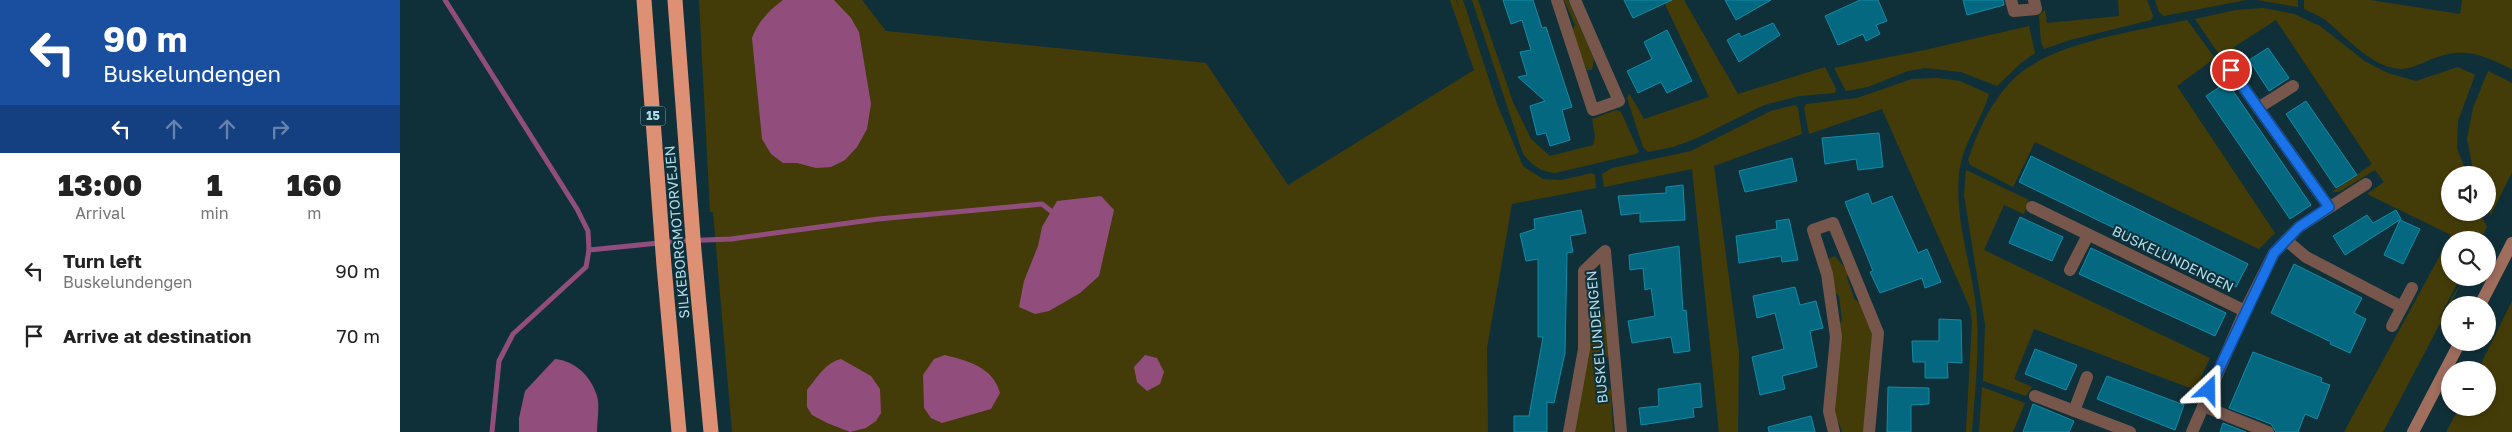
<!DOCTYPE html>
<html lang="en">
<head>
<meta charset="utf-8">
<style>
  :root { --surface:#fff; --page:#f2f2f2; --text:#222; --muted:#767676 }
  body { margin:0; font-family:"Golos Text",sans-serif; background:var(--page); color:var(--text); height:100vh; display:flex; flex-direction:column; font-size:19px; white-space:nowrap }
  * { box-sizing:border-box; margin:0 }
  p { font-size:16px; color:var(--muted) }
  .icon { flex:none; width:28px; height:28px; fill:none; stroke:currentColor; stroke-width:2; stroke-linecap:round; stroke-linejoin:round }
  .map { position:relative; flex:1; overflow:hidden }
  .panel { display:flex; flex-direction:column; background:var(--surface); width:400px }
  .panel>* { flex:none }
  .top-card { background:#1a4fa0; color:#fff; overflow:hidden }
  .tools { position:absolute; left:2041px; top:166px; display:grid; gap:10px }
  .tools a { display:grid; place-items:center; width:55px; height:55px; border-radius:50%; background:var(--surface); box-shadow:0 2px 8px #0003; font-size:25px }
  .pin { position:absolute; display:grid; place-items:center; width:42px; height:42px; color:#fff; margin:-21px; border:2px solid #fff; border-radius:50%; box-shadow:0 1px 5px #0007 }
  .me { position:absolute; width:55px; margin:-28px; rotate:23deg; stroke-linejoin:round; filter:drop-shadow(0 0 4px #0008) }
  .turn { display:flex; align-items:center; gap:18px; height:105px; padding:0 20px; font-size:22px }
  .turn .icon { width:65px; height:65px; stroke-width:2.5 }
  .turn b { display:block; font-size:35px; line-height:42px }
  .lanes { display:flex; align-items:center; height:48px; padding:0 20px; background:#0003; justify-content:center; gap:25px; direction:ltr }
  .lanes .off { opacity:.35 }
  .eta { display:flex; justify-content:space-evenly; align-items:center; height:85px; text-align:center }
  .eta b { font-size:30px; font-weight:800; line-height:35px }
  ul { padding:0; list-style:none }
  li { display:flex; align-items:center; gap:15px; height:65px; padding:0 20px }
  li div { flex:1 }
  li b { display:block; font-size:19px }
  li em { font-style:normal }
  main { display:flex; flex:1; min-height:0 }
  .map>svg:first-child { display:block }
</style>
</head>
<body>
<main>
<section class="panel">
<div class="top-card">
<div class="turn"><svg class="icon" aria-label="left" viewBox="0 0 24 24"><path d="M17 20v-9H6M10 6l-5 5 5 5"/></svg><div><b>90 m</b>Buskelundengen</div></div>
<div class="lanes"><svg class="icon" aria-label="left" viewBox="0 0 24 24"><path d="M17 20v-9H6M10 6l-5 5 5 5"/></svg><svg class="icon off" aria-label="ahead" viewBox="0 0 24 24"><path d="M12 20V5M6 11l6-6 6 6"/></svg><svg class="icon off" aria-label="ahead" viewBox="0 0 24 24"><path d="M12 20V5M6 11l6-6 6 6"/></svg><svg class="icon off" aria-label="right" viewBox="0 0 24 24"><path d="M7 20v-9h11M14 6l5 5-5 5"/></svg></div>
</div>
<div class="eta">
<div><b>13:00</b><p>Arrival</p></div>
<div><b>1</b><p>min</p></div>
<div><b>160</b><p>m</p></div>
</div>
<ul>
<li><svg class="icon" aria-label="left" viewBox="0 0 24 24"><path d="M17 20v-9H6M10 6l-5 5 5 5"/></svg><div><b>Turn left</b><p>Buskelundengen</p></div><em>90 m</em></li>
<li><svg class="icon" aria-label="arrive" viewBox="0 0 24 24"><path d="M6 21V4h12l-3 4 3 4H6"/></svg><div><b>Arrive at destination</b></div><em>70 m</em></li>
</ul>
</section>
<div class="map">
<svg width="2112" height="432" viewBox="0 0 2112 432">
  <rect width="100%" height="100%" fill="#103039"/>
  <g fill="#443c08">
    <path d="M299,0H462L486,31L806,63L888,185L1074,70L1050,0H1056L1060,10L1057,0H1063L1097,104L1123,166L1143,179L1161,180L1192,173L1195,175L1196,188L1112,204L1087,348L1088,432H332L313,212H310Z"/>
    <path d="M1072,0H1078L1113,102L1131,139L1150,156L1193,145L1195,137L1192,119L1216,110L1221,112L1239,152L1236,154L1155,173C1140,171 1133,166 1123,154Z"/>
    <path d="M1164,0H1168L1194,59L1192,70H1187L1170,33L1175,25Z"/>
    <path d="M1263,0H1284L1338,94L1425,67L1436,89L1435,93L1399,96L1364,105L1295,139L1273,147L1248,152L1243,147L1227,98L1229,93L1244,119L1309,97Z"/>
    <path d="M1718,0H1747L1753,16L1751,20L1670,40L1644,49L1641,42L1639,15L1645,10L1647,23L1719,16Z"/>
    <path d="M1755,0H1846L1764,16L1759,12Z"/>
    <path d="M1857,0H1898V7Z"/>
    <path d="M1904,0H1970L2060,14L2062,0H2112V69C2082,55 2065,46 2032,59C2022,63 2011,69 2000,69C1970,67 1946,36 1924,19C1918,15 1910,12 1904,9Z"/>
    <path d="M1863,8L1894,14L1920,26L1966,62L1988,73L2016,81L2058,67L2075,75L2058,121L2057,148L2067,175H2050V212L2080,213L2087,227L2080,240H2050V278H2060L2037,322L2064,278L1983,432H1944L2051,235L1967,194L1984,182L1975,170L1939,192H1932L1972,164L1876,20L1834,47L1843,61L1833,68L1826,65L1795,19L1836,10Z"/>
    <path d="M1787,20L1815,58L1777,86L1875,233L1859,249L1635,142L1613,187L1570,165L1568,160C1578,130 1593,97 1618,75C1656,42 1737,31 1787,20Z"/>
    <path d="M1629,26L1635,53L1621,63L1597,86L1561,72L1525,68L1508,71L1468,87L1446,91L1434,68L1525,50Z"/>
    <path d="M2088,71L2112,83V172L2091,215L2088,209V175H2074L2067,139L2073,108Z"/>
    <path d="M1538,78L1560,81L1589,94C1581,122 1562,143 1559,175C1555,217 1569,258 1575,299C1581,343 1575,388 1572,432H1566L1572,321L1570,308L1482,109L1409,134L1404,108L1406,104L1457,98L1512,79Z"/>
    <path d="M1395,105L1398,108L1402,134L1314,166L1339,353L1338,432H1319L1292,169L1204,187L1202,174L1212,168L1291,151L1371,111Z"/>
    <path d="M1566,170L1629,200L1624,214L1604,205L1584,250L1810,358L1795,390L1634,329L1614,379L1632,387L1626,396L1583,381L1585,325L1564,195Z"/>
    <path d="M1435,256L1448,272L1447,278L1455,300L1463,305L1472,332L1464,432H1442L1439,423L1435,422L1439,325L1442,320L1439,296L1434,291L1428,259Z"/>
    <path d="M1189,300H1195C1207,315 1208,336 1209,355L1203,361L1205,384L1211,390L1213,432H1172Z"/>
    <path d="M2112,301V432H2046L2059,408H2088V370H2078Z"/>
    <path d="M1582,387L1625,403L1613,432H1579Z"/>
  </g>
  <g fill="#914e7c">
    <path d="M383,0H434L451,18L459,32L471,104L467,129L457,147L445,160L431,167L416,168L397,163H383L371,154L362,139L352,38C358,22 369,10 383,0Z"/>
    <path d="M701,196L714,210L699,276L680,293L649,311L635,314L619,307L624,281L638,246L642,227L657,201Z"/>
    <path d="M545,355C568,361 593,367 600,393L591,409L542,423L531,418L524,408L523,375L534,359Z"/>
    <path d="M745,355L757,358L764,372L760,384L747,391L737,382L734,367Z"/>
    <path d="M155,359C175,361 191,376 197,396C200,406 197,421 197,432H119V418L125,391Z"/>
    <path d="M441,359L471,376L480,389L481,413L476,421L466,428L450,432L427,423L412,415L407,407V390C416,379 426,362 441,359Z"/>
  </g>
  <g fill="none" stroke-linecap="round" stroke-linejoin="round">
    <g stroke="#914e7c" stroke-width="5">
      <path d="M45,0L177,209L188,231L189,250"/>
      <path d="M92,432L99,361L113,334L186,267L189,250L279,241L331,239L478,219L642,204L651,211"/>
    </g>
  </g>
  <g fill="#046980" stroke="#158aa6">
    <path d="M1103,0H1133L1142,28L1146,27L1172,107L1162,110L1170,140L1150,146L1146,133L1137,135L1130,106L1145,101L1118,77L1127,75L1120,52L1131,50L1122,20L1111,24Z"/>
    <path d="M1224,0H1272L1233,18Z"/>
    <path d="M1325,0H1371L1336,20Z"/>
    <path d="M1460,0H1478L1487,21L1476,25L1480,34L1466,41L1463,34L1438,45L1425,16Z"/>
    <path d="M1563,0H1603L1604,5L1567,15Z"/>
    <path d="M1373,23L1380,35L1339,62L1327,40L1339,33L1341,37Z"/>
    <path d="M1267,30L1292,81L1267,93L1261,82L1238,93L1227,71L1252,59L1244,42Z"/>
    <path d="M1868,48L1889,78L1869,91L1849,60Z"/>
    <path d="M1827,82L1911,205L1890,219L1806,96Z"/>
    <path d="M1906,101L1957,175L1936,188L1886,114Z"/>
    <path d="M1479,133L1483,167L1458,170L1456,159L1425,164L1422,138Z"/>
    <path d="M1631,156L1848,264L1836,287L1619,182Z"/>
    <path d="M1392,158L1397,181L1345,192L1339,171Z"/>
    <path d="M1283,185L1285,220L1240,222V213L1221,215L1218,196L1266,193V187Z"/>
    <path d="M1468,193L1472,204L1492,196L1518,253L1527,249L1541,282L1525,288L1522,278L1480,293L1470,272L1473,271L1445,202Z"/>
    <path d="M1181,210L1186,233L1170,236L1173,252L1167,253L1165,353L1154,403L1147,402V432H1114V416H1129L1143,337H1138V259L1126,261L1120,234L1135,229L1134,219Z"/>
    <path d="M1996,210L2001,219L1945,255L1933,236L1967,215L1973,223Z"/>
    <path d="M1620,217L1663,237L1652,261L1609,243Z"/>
    <path d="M1389,219L1398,260L1382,262L1381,256L1339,263L1336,236L1377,229L1376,221Z"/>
    <path d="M2000,220L2020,229L2003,264L1984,255Z"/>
    <path d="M1279,246L1283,311L1286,310L1290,351L1274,353L1271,337L1232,343L1228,321L1255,316L1251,288L1245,290L1243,268L1230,270L1229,255Z"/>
    <path d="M1691,248L1826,313L1815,336L1679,274Z"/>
    <path d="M1894,264L1962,298L1954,313L1966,319L1950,353L1930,344L1931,342L1871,313Z"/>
    <path d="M1395,287L1400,305L1416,301L1423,328L1410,331L1417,367L1382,376L1385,389L1360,395L1352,357L1384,349L1375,313L1357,318L1353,296Z"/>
    <path d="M1539,319L1561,320L1562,363L1547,362L1548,378H1525V362H1513L1512,341H1539Z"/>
    <path d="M1635,349L1677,365L1666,390L1625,374Z"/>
    <path d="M1853,352L1922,378L1921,382L1930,385L1917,419L1905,414L1898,432H1876L1871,424L1829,408Z"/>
    <path d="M1707,376L1784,405L1775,430L1697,399Z"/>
    <path d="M1300,383L1302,407L1293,408L1294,417L1241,425L1239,408L1259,406L1258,389Z"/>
    <path d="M1488,387L1529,388V404L1511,405V432H1487Z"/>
    <path d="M1633,404L1674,421L1669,432H1623Z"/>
    <path d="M1411,416L1415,432H1369L1368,427Z"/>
    <path d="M1823,423L1846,432H1820Z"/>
  </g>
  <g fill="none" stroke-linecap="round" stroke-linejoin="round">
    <g stroke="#77574c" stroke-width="12">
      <path d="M1157,0L1193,110L1219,101L1175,0"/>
      <path d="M1611,0L1614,11L1636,9L1634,0"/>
      <path d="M1831,70L1929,207"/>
      <path d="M1858,108L1893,86"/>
      <path d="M1632,207L1845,311"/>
      <path d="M1886,240L1906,257L2002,307"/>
      <path d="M1670,270L1688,235"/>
      <path d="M1992,326L2012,288"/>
      <path d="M1635,396L1730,432"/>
      <path d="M1803,406L1868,432"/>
      <path d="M1674,411L1687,377"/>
      <path d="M1169,432L1184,349V271L1205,251L1221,432"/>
      <path d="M1434,432L1429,411L1436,337L1427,274L1413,230L1433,223L1478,333L1469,432"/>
      <path d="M1792,432L1845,311L1874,253L1899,227L1966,184"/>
    </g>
    <g stroke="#a06e5d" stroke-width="12">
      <path d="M2080,305L2112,243"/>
      <path d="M2013,432L2060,342"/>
    </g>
    <g stroke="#de9075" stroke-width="15">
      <path d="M244,0L264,266L279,432"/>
      <path d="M275,0L294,251L311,432"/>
    </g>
  </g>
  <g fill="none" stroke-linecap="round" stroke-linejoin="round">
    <defs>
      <path id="route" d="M1809,390L1874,253L1899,227L1929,207L1831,70"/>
    </defs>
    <use href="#route" stroke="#114b97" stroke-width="12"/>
    <use href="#route" stroke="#1a73e8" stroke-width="9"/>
  </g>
  <g text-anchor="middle" stroke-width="4" stroke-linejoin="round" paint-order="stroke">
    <rect fill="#103039" stroke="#7fa8b6" stroke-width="1" x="240.5" y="106.5" width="25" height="19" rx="4"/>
    <g font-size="12" font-weight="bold" fill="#afdceb">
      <text x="253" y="120">15</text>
    </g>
    <g font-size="14" fill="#afdceb" stroke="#103039">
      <text transform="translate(277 232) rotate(-95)" y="5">SILKEBORGMOTORVEJEN</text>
      <text transform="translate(1773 259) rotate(26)" y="5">BUSKELUNDENGEN</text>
      <text transform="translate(1197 337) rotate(-95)" y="5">BUSKELUNDENGEN</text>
    </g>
  </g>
</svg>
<div class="tools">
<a><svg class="icon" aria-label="sound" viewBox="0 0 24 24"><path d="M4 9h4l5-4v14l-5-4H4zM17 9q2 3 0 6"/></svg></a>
<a><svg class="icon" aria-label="search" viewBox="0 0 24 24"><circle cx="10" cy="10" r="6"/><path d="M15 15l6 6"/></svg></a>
<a>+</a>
<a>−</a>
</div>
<div class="pin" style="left:1831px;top:70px;background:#d93025"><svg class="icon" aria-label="arrive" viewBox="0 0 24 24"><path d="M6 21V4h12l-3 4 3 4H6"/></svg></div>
<svg class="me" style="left:1809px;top:390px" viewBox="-20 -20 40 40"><path d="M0-17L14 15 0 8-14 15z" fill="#1a73e8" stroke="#fff" stroke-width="4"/></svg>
</div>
</main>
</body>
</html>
